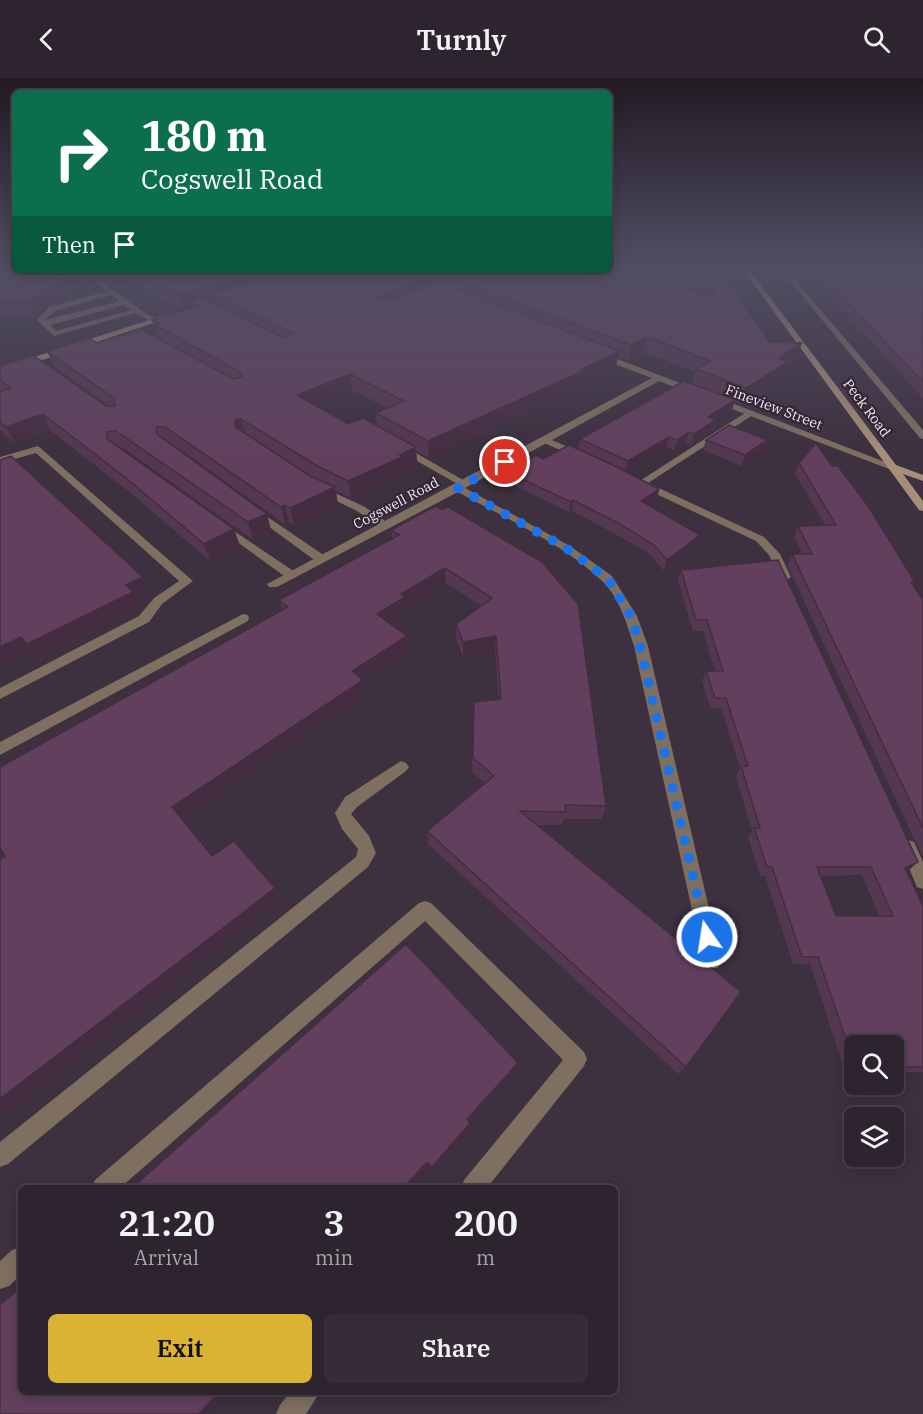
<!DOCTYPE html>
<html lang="en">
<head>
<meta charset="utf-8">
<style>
  :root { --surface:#2e242f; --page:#362c37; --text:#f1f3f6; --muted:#a7a4aa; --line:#49414b; --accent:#dab333 }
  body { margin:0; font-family:"IBM Plex Serif",serif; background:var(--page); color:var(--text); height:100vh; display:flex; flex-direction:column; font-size:22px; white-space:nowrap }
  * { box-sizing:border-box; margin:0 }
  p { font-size:20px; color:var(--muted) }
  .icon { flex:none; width:33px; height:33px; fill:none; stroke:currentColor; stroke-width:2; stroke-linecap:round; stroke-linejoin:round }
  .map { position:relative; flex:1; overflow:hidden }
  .drawer { position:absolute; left:18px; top:1107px; width:600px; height:210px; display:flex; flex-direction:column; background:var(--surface); border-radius:9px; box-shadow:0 3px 15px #0003,0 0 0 2px var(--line) }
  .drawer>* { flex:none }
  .top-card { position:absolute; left:12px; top:12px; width:600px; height:183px; border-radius:9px; box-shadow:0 3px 15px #0003,0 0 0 2px var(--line); background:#0b6e4f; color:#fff; overflow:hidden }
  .buttons { position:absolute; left:844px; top:957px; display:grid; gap:12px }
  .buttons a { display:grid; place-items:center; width:60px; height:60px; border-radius:9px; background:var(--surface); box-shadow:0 3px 15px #0003,0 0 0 2px var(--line); font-size:30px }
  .pin { position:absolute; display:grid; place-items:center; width:51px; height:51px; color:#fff; margin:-26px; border:3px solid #fff; border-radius:50%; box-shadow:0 2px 6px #0007 }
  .me { position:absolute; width:66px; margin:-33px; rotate:347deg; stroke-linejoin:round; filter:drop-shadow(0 0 4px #0008) }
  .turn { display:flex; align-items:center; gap:21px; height:126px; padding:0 30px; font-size:27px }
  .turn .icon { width:78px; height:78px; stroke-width:2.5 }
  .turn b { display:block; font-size:42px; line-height:51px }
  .then { display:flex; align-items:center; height:57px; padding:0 30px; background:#0003; gap:12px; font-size:22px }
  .eta { display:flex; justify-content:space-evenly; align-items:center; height:102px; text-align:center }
  .eta b { font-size:36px; font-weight:600; line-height:42px }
  .button { display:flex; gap:12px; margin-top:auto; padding:12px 30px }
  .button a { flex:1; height:69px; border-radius:9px; background:var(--accent); color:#111; font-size:24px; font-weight:600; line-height:69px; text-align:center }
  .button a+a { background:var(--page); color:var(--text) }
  header { display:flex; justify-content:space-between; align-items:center; height:78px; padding:0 30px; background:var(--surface); font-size:27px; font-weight:600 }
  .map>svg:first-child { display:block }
</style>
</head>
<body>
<header><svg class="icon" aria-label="back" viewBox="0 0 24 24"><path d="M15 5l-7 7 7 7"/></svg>Turnly<svg class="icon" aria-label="search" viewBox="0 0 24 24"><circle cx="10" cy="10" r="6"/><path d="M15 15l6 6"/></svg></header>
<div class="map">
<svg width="923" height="1336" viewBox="0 0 923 1336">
  <rect width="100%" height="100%" fill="#3d303f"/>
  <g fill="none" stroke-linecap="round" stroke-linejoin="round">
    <g fill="#7e6f60" fill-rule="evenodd">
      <path d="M779,190H785L923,352V361L920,360Z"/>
      <path d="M99,202L145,235L161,243L154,245L135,235L54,258L37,242L49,229L107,213L96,204ZM111,217L120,223L45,242L55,233ZM124,227L131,232L56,253L50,247Z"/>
      <path d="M748,333L756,335L648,405L764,459L780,476L791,499L785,503L781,502L769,477L756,463L635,406Z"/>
      <path d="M545,359L584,376L586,378L578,380L542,364V360Z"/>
      <path d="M396,367H402L470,406L461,408L396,371Z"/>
      <path d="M38,368L193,503L162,526L149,544L0,621V610L139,538L154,520L179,503L36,375L0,385V379Z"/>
      <path d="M320,408L365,429L391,447L385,450L381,449L357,433L316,413V409Z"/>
      <path d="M253,429L325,478V484H317L249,434V430Z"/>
      <path d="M219,443L295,494V500H287L215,448V444Z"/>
      <path d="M243,536L248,537L249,540L248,543L0,677V664Z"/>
      <path d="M401,683L406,685L409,689L406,693L357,729L351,736L369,758L376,775L368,789L8,1086L0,1089V1064L356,779L358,771L342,751L335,735L345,719Z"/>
      <path d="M908,762L914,764L923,784V811L917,809L900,769L902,764Z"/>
      <path d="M425,823L431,825L584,974L587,981L584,988L487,1110H461L464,1102L563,982L425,843L120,1110H92L95,1102L419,825Z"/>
      <path d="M21,1169V1197L9,1208L0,1211V1183L12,1172Z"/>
      <path d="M290,1314H320L306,1336H276L280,1327Z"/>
    </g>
    <path fill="#7e6f60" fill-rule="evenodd" d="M596,275H602L898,389L889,391L659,303L465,410L570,468L612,498L637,538L648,568L721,882L719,889L712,891L705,889L703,882L634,568C627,546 619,519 602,503C564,466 504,440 458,414L277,509H269L267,506L652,300L596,279Z"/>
    <g fill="#a78f77" fill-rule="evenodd">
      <path d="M742,190H748L896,387L923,397V403L903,396L923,423V433L919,432Z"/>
      <path d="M168,236L175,238L0,296V290Z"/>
    </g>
  </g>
  <g fill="#543750" fill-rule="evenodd">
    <path d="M0,190L15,192H609V190H716L770,264L797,280L787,287L782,299L741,326L734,324L732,332L716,342L713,352L691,367L686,365L674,372L666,369L626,393L578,371L580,361L692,306L695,294L644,274L628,283L618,279L616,288L584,305L583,308L429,380L416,373L417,386L405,392V395L351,420L335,412L338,426L294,448L289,444L285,446L171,365H169L267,436L271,453L253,462L123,370H120L234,451L240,468L210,483L133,417L51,353L15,365L0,352V314L3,313L0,311V288L106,328H109L54,288L47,273L97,265L160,261L159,257H157L152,242L191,230V228L183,231L125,201L99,200L94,203L80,206L59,224L47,228L35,239H0ZM216,221L218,228L209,224ZM352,312L387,330L376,335L377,348L348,346L315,327Z"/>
    <path d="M805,190H923V320Z"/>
    <path d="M706,362H767L763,372L742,388L703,372Z"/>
    <path d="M543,381L659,411L657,421L649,427L697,467L664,493L651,477L617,457L572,433L569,434L507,404V394Z"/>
    <path d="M0,382L143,499L150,515L136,522L140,530L38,581L32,574L0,590Z"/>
    <path d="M799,385L915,504L913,507L923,522V780L789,491L788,486L793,476H802L794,458L798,448L825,447L795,396Z"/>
    <path d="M448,429L606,728L602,741H564L562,747H537L686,989L678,996L428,766L427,753L485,705L472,694L474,624L499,622L495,573L463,579L456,561V546L481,528L446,505L406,530V534L389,545L407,558L408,573L363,603L365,617L182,741L212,778L275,810L281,822L0,1041V781L5,778L282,532L279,522L392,461L391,452Z"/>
    <path d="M681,492L907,793L923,828V994H894V968H855V994H845L810,886H793L765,798H760L748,759L752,753L736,698L740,690L721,630H710L702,603L706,593H715L703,553H693L678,503ZM862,797L879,838H836L821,798Z"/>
  </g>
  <g fill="#452d41">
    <path d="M74,192H96L99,200L94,203L80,206L59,224L47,228L35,239L29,224L41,213Z"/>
    <path d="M268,192H322L215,215L216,221L208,224L204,210Z"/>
    <path d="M428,200L429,215L379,232L378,217Z"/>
    <path d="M197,210L201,224L189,223L191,228L183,231L179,217Z"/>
    <path d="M647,259L644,274L628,283L631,267Z"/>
    <path d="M802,265L797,280L787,287L782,299L741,326L746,310L779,280Z"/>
    <path d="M619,273L616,288L584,305L583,308L429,380L428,363Z"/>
    <path d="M350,296L352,312L300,333L297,317Z"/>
    <path d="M735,322L732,332L706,349L716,342L713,352L691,367L694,356L708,339Z"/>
    <path d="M43,336L51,353L15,365L6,349Z"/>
    <path d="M236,341H241L245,357L235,349Z"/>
    <path d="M689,354L686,365L674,372L677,362Z"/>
    <path d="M669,359L666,369L626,393L628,383Z"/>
    <path d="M767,362L763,372L742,388L745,377Z"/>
    <path d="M416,369L417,386L405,392V395L351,420L348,403Z"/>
    <path d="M335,409L338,426L294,448L290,430Z"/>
    <path d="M659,411L657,421L639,433L641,423Z"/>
    <path d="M573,422L572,433L569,434L571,424Z"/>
    <path d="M285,427L289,444L285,446L281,429Z"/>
    <path d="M267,436L271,453L253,462L248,444Z"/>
    <path d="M234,451L240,468L210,483L204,466Z"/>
    <path d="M700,457L697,467L664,493L667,482Z"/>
    <path d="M445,490L446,505L406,530V534L379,551L377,536L401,516Z"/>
    <path d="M143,499L150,515L136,522L140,530L38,581L27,566L126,507Z"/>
    <path d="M407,558L408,573L363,603L365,617L180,742L172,729L352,593Z"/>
    <path d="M496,558L495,573L463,579V564Z"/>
    <path d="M21,559L32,574L0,590V569Z"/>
    <path d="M918,784L908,793L896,799L905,790Z"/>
    <path d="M275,810L281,822L0,1041V1021Z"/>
    <path d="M518,985L516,992L467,1046V1041Z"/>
    <path d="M470,1045V1051L433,1093L432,1089Z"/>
    <path d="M427,1084L429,1088L409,1110H403Z"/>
    <path d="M219,1314H225L205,1336H199Z"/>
  </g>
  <g fill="#62405d" stroke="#452d41" stroke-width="1.5" fill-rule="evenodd">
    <path d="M0,190H15V192H74L53,210L41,213L29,224H0Z"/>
    <path d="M609,190H619L706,217L714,215L716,212L644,190H719L770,264L802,265L779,280L788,284L746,310L696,291L710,283L664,265L647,259L631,267L428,192H609Z"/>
    <path d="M815,190H923V304Z"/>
    <path d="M129,192H268L204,210H197L179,217Z"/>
    <path d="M290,192H317L316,193L319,192H406L428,200L378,217V222L387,223L440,205L619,273L582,291L585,292L428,363L376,335L404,323L350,296L297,317L348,346L363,340L416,369L400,377L404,378L348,403L321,390L241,341H236L235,349L310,398L335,409L290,430L285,427L281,429L165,349H156L157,356L267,436L248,444L116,353L107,354V361L234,451L204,466L126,400L43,336L6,349L0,343V314L11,310L0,302V288L33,277L106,328H115V321L47,273L90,260L97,265L141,251L233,301L242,299V295L155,247L159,246L152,242L199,228L189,223L200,219L285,260L293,255L215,215Z"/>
    <path d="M684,303L735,322L708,339L716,342L694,356L689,354L677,362L669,359L628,383L580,361Z"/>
    <path d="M729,347L767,362L745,377L706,362Z"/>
    <path d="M816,365L832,388H838L868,428L915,504H911L923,522V750L794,480L793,476H812L798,448L836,447L799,385Z"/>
    <path d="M569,367L617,389L659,411L641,423L700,457L667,482L654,467L620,446L573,422L571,424L507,394L536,377L543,381Z"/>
    <path d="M11,378L143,499L126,507L133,514L27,566L21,559L0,569V382Z"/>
    <path d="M436,428L442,432L448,429L542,484L578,526L606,728L565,727L566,734L520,733L741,914L686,989L427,753L494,698L473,680L474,624L501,621L496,558L463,564L456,546L492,520L445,490L401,516L405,519L377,536L407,558L352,593L363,602L172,729L212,778L234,763L275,810L0,1021V781L5,778L0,770V689L288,529L279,522L399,457L391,452Z"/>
    <path d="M778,482L918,784L905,790L923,828V989H894V968H855V988L818,879H802L772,789H767L754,750H760L741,688H748L726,620H715L706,593H723L707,542H696L681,492ZM817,789H871L893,838H836Z"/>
    <path d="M406,866L518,985L467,1041L470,1045L432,1089L427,1084L403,1110H132Z"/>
    <path d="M21,1209V1314H219L199,1336H0V1227Z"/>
  </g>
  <linearGradient id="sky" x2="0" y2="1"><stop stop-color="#221a23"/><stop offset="0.5" stop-color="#514e63"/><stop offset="1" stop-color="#514e63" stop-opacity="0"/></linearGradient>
  <rect width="923" height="377" fill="url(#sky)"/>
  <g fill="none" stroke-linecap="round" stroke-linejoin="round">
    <path stroke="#1a73e8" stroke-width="10" stroke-dasharray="0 18" d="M505,384L458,410L566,470L608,501L631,538L640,568L707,859"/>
  </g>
  <g text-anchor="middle" stroke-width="4.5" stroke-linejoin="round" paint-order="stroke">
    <g font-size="14" fill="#f0e7f1" stroke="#332635">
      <text transform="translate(774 329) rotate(21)" y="5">Fineview Street</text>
      <text transform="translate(867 330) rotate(53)" y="5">Peck Road</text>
      <text transform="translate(396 425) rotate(-28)" y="5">Cogswell Road</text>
    </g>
  </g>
</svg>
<div class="buttons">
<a><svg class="icon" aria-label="search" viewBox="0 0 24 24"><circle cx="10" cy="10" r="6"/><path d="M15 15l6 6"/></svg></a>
<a><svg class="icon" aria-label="layers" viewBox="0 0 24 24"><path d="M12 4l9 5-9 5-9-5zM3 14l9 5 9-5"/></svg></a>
</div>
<div class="pin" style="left:505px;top:384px;background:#d93025"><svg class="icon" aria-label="arrive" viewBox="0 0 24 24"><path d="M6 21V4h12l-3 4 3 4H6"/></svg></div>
<svg class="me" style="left:707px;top:859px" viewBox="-20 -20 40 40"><circle r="17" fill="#1a73e8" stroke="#fff" stroke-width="3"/><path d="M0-11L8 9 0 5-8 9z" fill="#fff"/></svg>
<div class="top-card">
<div class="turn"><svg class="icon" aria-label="right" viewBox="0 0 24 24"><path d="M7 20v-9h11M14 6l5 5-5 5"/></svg><div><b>180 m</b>Cogswell Road</div></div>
<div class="then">Then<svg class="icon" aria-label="arrive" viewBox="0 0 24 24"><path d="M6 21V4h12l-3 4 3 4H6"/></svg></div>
</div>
<section class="drawer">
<div class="eta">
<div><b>21:20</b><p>Arrival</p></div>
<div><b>3</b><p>min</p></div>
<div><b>200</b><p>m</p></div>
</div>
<div class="button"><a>Exit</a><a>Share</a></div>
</section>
</div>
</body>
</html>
